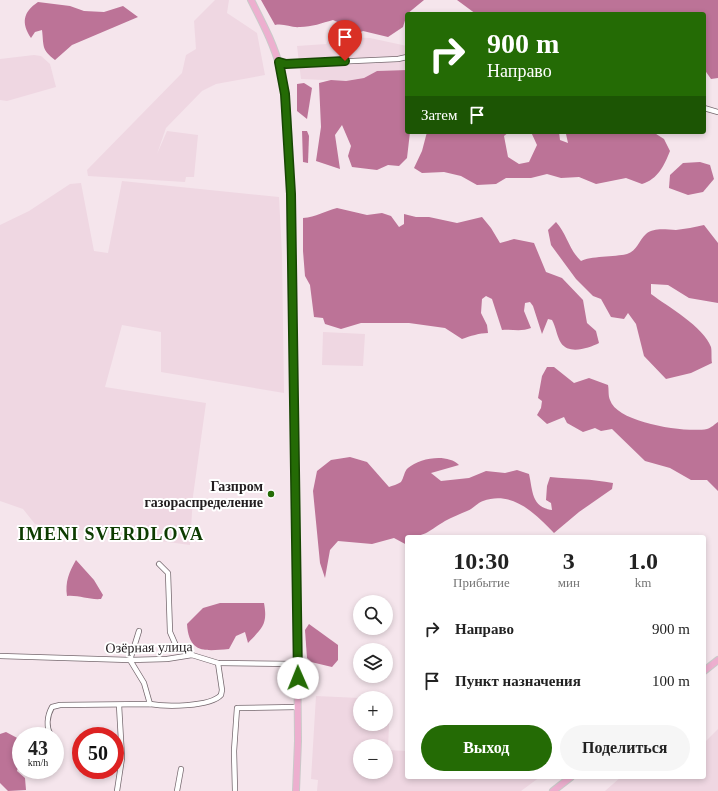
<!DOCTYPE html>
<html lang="ru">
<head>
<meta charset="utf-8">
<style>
  :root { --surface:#fff; --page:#f6f6f6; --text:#222; --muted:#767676; --accent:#246b05 }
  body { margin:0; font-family:"Times New Roman",serif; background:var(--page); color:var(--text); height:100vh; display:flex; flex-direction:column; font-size:15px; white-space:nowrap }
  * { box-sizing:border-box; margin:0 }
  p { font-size:13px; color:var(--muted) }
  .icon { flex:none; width:22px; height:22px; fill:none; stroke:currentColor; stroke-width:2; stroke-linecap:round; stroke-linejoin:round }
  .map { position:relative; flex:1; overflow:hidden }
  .panel { position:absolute; left:405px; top:535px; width:301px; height:244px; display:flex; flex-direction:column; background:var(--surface); border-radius:4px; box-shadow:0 2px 6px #0003 }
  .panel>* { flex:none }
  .banner { position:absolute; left:405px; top:12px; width:301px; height:122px; border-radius:4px; box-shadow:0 2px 6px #0003; background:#246b05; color:#fff; overflow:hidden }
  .fabs { position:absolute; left:353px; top:595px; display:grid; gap:8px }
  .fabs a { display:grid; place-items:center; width:40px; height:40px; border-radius:50%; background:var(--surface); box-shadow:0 2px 6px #0003; font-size:20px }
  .speed { position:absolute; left:12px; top:727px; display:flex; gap:8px; font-size:20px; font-weight:700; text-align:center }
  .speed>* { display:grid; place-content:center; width:52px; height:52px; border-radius:50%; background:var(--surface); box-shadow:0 2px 6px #0003; line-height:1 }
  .speed small { font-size:10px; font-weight:400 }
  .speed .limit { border:6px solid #d22; background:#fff; color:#111 }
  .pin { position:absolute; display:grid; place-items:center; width:34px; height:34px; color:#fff; margin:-41px -17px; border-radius:50% 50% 50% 0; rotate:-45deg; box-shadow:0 0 4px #0007 }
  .pin .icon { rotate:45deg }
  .me { position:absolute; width:44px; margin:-22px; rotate:359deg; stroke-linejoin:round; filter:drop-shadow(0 0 3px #0008) }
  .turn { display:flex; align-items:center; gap:14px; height:84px; padding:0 16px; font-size:18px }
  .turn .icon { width:52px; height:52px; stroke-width:2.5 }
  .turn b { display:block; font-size:28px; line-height:34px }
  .then { display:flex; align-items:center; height:38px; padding:0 16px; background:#0003; gap:8px; font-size:15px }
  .eta { display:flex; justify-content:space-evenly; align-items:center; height:68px; text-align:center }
  .eta b { font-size:24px; font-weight:700; line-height:28px }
  .action { display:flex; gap:8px; margin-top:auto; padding:8px 16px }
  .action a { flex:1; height:46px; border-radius:24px; background:var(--accent); color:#fff; font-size:16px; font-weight:700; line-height:46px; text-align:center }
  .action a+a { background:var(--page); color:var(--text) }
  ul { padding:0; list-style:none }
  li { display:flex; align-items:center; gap:12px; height:52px; padding:0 16px }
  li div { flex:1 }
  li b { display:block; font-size:15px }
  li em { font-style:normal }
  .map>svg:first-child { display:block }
</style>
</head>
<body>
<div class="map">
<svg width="718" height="791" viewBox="0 0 718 791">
  <rect width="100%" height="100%" fill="#f5e5ec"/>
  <g fill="#efd7e2" fill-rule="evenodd">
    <path d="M215,0H229L227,13L257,33L265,75L216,84L202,91L166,128L157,154L167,131L198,135L194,177H186L185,182L88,176L87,170L182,73L186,55L196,49L194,21Z"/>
    <path d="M330,36L370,38L407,46V70L377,71L364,78L346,81L301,79L297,46L326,44Z"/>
    <path d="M34,55L41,56L50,64L56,87L7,101L0,100V59Z"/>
    <path d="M122,181L279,197L282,254L284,393L161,372V332L122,325L105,387L206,403L193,496L190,545L35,524L23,509L0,501V225L29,211L70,184L81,183L94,251L108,253Z"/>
    <path d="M323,332L365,334L363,366L322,365Z"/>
    <path d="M316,696L360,698V724H386V699L390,700L388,750L407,751V777H540L521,791H317L318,780L311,779ZM360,746H386V772H360Z"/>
    <path d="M718,729V791H605L621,777H704V743Z"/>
  </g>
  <g fill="#bc7397">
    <path d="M261,0H424L407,14L403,27L388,37L363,31L354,35L344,25L333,20C322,23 312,27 300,27C291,28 284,23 275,25Z"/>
    <path d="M457,0H718V78L711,79L704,69V14H476Z"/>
    <path d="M38,2L70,6L84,11L104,12L123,6L138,17L72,45L55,60C41,49 44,46 42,30L35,32L31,38C21,23 23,12 38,2Z"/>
    <path d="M407,70V132H410L407,158L399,166L388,165L377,170L352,167L348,156L351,146L342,125L335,135L340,169L316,161L321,127L319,83L331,80L346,81L364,78L377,71Z"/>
    <path d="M304,83L312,88L307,119L297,111V84Z"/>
    <path d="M302,131H307L309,136L308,163L303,162Z"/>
    <path d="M427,132H509L504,136L508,157L519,164L529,162L537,145L531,132H559L560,140L568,143L566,134L563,132H653L664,139L670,151C664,166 658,179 642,184L626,178L596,184L579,177L561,178L547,174L531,178H506L496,184L477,185L461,176L444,172L422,173L414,168L422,151Z"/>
    <path d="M700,162L710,165L714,179L703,192L688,195L669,188L670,175L683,163Z"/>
    <path d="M337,208L367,215L382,213L391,216L399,227L404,224V214L416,217H429L457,223L482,217L491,228L500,243L514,239L534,243L546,272L562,278L583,300L587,323L596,331L599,343C589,348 569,355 561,343C557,337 556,327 552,320L548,319L542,334L533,306L530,302L525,303L524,311L531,328C521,332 512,329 502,330L492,299L486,296L482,299L481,313L487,325L488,333C480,333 470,336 462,339L445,328L409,323H361L341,329L325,324L323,318L314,317L310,285L305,276L303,251V218C316,217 325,211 337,208Z"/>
    <path d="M556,222C567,234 569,250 581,261C589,256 615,257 627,254C637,251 639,240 646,234C655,227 666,230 676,230C685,229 695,227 704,225L718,243V303L689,298L668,285L651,284V294C667,306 704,327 711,347C712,351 711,358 712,363L691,373L666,379L644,356L636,324L628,313L624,319L611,317L601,299L593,296L576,279L551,245L548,230Z"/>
    <path d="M547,367H554L574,383L589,378L608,385C609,389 608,396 610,400C617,423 686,433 707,429C711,428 715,424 718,422V491L707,480H691L670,468L645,461L612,429L601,431L595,428L583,432L567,423L564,417L547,424L537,415L541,408L542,401L538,398L542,376Z"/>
    <path d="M350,457L367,462L389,487C392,486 398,484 401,482C404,478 404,471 408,468C420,458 447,453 459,465L431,473L441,481L469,478L486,471L505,473L517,470L529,474C533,491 531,507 552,510L551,503L546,500L547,486L550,477C572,479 592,479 613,483L612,489L579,512L554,533C536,514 512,490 483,501C477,503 473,509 467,511C460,514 452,517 445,521C430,530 425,537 407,537V545L394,538L372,544L338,541L330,550L325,578L320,563L313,491L317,471L331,460Z"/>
    <path d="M76,560L94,580L103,595L101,599C89,600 79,595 67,596C65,582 69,572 76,560Z"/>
    <path d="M220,603H264C268,625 262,628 248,643L245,632L236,636L229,649C205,651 189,654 187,624L203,608Z"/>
    <path d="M309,624L338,645V660L332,667L311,662L307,658L305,630Z"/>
    <path d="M6,732L21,740L20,758L17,771L25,778L26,790L8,791L0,783V734Z"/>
  </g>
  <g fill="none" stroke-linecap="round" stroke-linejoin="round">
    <defs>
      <g id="minor">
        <path d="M279,62L286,64L398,59L407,57"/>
        <path d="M704,108L718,112"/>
        <path d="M159,564L168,573L170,632L177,648L192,655"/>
        <path d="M139,631L130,660L144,683L150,704"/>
        <path d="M0,656L130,660L167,659L192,655L218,663L297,664"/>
        <path d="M51,736C46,727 47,716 52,707L60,705L150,704C166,707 210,707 221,695L222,690L218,663"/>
        <path d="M117,791L122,758L119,705"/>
        <path d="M177,791L181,769"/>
        <path d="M235,791L234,751L237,708L298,707"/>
      </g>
      <g id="major">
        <path d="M251,0C262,22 274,44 280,68C287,93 287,119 289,144L296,515L298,741L296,791"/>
        <path d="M704,671L718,660"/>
        <path d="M553,791L571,777"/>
      </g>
    </defs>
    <use href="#minor" stroke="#76696f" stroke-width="6"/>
    <use href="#major" stroke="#cac9c9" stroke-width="8"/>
    <use href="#minor" stroke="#fff" stroke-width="4.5"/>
    <use href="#major" stroke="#edafcf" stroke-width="6"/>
  </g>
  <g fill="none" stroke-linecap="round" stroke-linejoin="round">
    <defs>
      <path id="route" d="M298,678L291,194L285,94L279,62L286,64L345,61"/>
    </defs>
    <use href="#route" stroke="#174603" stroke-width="10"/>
    <use href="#route" stroke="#246b05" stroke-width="7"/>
  </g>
  <circle fill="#246b05" stroke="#fff" stroke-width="1.5" cx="271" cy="494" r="4"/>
  <g text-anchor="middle" stroke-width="4" stroke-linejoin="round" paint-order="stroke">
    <g font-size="14" font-weight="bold" fill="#221d1f" stroke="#fff" text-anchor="end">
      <text x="263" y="491">Газпром<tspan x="263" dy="16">газораспределение</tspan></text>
    </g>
    <g font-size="14" fill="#221d1f" stroke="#fff">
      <text transform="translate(149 647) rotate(-1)" y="5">Озёрная улица</text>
    </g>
    <g font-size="18" font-weight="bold" letter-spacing="1" fill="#0d3b00" stroke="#fff">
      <text x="111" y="540">IMENI SVERDLOVA</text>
    </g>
  </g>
</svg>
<div class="fabs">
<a><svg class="icon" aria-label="search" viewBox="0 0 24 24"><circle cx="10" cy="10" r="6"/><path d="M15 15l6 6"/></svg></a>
<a><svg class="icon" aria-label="layers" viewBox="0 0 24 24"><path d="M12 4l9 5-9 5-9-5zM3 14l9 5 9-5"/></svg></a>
<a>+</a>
<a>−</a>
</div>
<div class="speed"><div>43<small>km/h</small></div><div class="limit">50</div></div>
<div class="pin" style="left:345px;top:61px;background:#d93025"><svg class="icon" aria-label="arrive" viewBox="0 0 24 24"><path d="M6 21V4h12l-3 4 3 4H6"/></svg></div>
<svg class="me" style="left:298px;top:678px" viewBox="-20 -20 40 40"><circle r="19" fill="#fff"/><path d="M0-13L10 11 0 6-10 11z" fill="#246b05"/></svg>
<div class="banner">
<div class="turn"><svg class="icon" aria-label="right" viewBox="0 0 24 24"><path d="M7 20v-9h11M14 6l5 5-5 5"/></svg><div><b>900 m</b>Направо</div></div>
<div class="then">Затем<svg class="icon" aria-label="arrive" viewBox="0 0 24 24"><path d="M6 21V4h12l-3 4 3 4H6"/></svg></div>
</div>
<section class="panel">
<div class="eta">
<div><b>10:30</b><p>Прибытие</p></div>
<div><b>3</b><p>мин</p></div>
<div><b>1.0</b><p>km</p></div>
</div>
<ul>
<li><svg class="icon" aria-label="right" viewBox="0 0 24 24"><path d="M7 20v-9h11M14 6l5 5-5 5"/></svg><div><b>Направо</b></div><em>900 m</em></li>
<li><svg class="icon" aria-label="arrive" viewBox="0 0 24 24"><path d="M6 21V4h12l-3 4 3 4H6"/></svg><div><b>Пункт назначения</b></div><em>100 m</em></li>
</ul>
<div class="action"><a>Выход</a><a>Поделиться</a></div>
</section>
</div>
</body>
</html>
